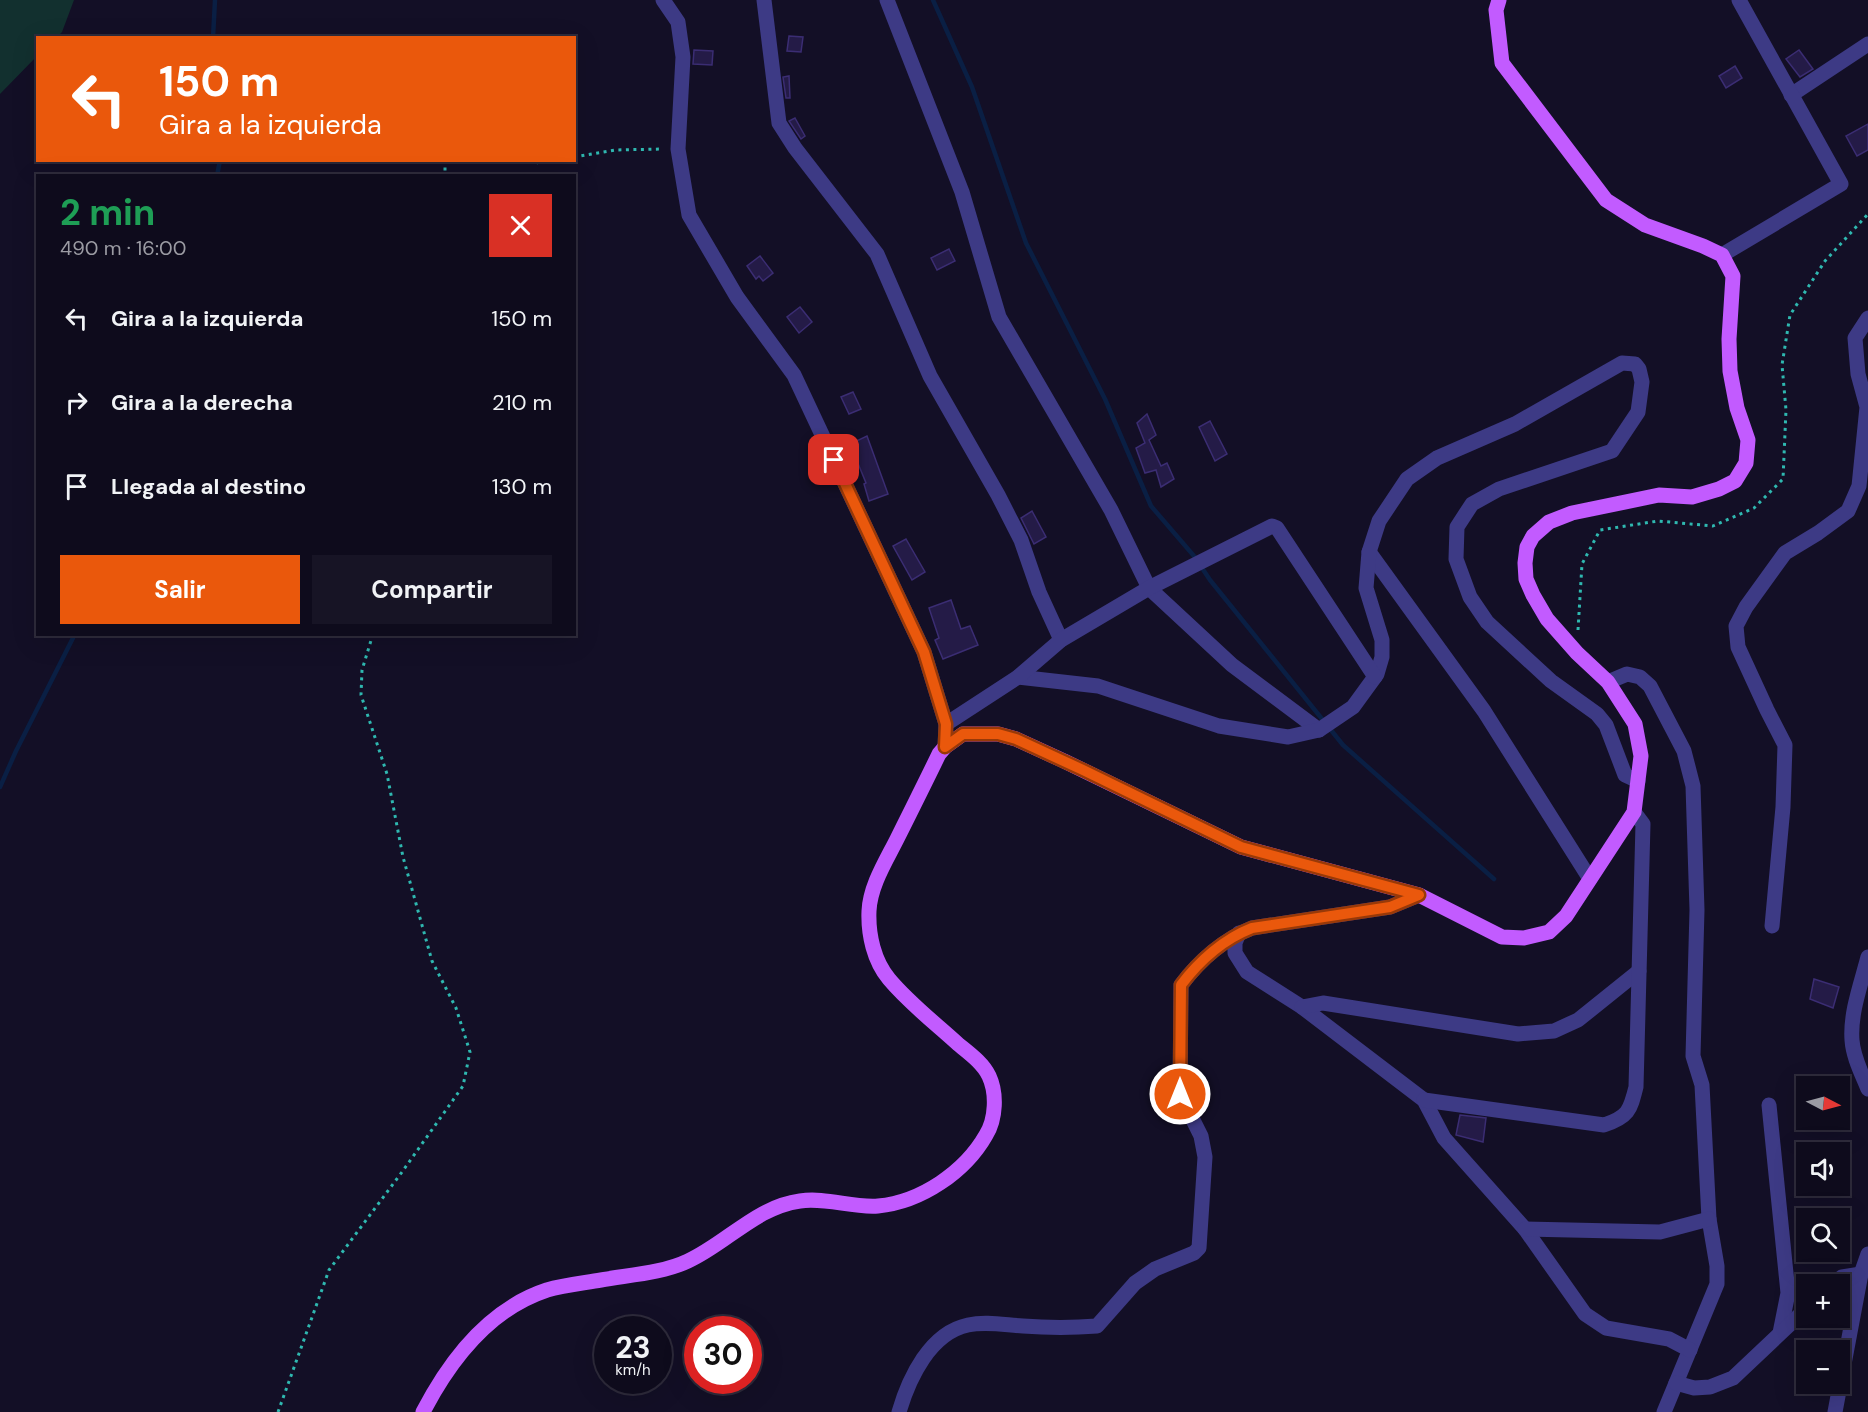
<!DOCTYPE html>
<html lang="es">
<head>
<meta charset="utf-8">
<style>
  :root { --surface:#0e0b1c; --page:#171425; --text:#f1f3f6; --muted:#9b9ba3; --line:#2e2b3b; --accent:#ea580c }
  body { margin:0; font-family:"DM Sans",sans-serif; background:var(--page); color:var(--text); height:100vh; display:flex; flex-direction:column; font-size:22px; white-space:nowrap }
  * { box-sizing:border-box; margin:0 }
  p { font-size:20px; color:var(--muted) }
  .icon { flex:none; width:33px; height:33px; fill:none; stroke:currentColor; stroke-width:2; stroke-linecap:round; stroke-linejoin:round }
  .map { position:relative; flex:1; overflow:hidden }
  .panel { position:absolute; left:36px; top:174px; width:540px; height:462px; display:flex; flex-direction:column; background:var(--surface); border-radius:0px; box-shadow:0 6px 24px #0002,0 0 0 2px var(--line) }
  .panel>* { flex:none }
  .guide { position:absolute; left:36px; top:36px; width:540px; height:126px; border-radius:0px; box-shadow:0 6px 24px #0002,0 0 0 2px var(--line); background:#ea580c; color:#fff; overflow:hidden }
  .needle { width:39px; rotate:96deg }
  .buttons { position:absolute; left:1796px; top:1076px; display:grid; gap:12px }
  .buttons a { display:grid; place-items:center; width:54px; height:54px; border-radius:0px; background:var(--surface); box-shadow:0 6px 24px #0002,0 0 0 2px var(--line); font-size:30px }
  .speed { position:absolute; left:594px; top:1316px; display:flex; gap:12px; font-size:30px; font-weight:700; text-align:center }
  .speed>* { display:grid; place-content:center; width:78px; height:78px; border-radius:50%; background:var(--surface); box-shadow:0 6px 24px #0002,0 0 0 2px var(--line); line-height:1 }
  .speed small { font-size:15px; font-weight:400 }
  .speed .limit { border:9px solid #d22; background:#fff; color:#111 }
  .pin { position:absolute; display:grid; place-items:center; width:51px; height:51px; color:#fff; margin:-26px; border-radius:12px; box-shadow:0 3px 9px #0006 }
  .me { position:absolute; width:66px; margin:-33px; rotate:0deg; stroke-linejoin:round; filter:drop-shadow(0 0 4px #0008) }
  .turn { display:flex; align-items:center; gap:21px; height:126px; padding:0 24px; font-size:27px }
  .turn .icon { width:78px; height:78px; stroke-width:2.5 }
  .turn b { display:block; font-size:42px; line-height:51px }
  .round { display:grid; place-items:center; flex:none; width:63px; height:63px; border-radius:0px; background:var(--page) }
  .summary { display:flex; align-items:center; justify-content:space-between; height:102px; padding:0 24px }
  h1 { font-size:36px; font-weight:700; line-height:45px; color:#1e9e55 }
  .cta { display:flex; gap:12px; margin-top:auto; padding:12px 24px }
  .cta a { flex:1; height:69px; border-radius:0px; background:var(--accent); color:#fff; font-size:24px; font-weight:700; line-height:69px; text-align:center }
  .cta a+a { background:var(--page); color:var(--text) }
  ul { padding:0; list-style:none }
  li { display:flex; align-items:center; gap:18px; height:84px; padding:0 24px }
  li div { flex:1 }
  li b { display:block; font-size:22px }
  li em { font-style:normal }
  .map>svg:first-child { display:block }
</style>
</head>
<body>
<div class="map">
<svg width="1868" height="1412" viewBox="0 0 1868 1412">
  <rect width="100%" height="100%" fill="#130f26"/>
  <path fill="#12302f" d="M0,0H74L62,32L57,37L38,38L37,56L0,94Z"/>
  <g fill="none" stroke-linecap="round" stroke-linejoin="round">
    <g stroke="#0a1f44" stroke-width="4.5">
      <path d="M933,0L972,87L1026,243L1105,399L1151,506L1194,556L1210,580L1343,745L1494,879"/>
      <path d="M213,38L215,0"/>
      <path d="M217,176L220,160"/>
      <path d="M0,787L16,751L75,634"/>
    </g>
  </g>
  <g fill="#241b47" stroke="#3b2d73" stroke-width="1.5">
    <path d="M789,36L803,37L801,52L787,51Z"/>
    <path d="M694,50L713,51L712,65L693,64Z"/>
    <path d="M1799,50L1813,69L1800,77L1786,59Z"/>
    <path d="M1735,66L1742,78L1726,88L1719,76Z"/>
    <path d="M789,76L790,98H786L783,77Z"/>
    <path d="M795,118L805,136L801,139L789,121Z"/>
    <path d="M1868,124V150L1857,156L1846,136Z"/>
    <path d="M949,249L955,261L937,270L931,258Z"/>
    <path d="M760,256L773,273L763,281L759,276L756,279L747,266Z"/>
    <path d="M800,307L812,322L799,333L787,317Z"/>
    <path d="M853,392L861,409L849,414L841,397Z"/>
    <path d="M1147,414L1156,435L1149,440L1161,466L1167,463L1174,479L1161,487L1156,470L1145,473L1136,448L1145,443L1137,423Z"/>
    <path d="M1210,421L1227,454L1215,461L1199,427Z"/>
    <path d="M867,436L888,494L869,501L864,484L866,483L850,444Z"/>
    <path d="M1032,511L1046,537L1034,544L1021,518Z"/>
    <path d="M906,539L925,572L912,580L893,546Z"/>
    <path d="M951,600L961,629L970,626L978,645L943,659L935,640L939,638L929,608Z"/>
    <path d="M1814,979L1839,987L1833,1008L1810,999Z"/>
    <path d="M1460,1115L1486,1118L1483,1142L1456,1135Z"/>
  </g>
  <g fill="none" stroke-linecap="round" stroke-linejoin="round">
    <g stroke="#2fb8b0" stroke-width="3" stroke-dasharray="3 4.5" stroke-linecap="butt">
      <path d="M574,157L615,150L662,149"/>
      <path d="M445,160V176"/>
      <path d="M522,160L536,163L551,160"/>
      <path d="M1578,630L1582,564L1600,530L1658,521L1713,526L1754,508L1783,479L1786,410L1782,365L1790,315L1825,261L1868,214"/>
      <path d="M278,1412L329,1270L402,1172L463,1086L470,1052L456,1008L432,961L403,857L387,774L361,695L362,670L373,634"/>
    </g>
    <g stroke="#3d3a85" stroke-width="15">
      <path d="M663,0L678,22L683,57L678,149L689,215L737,297L794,375L924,652L946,724L945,747"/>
      <path d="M764,0L779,123L795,148L877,254L930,376L998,495L1021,540L1039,592L1061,640"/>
      <path d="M887,0L962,192L999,317L1111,510L1149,588L1232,665L1319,730"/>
      <path d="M1791,95L1868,44"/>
      <path d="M1722,255L1841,184L1739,0"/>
      <path d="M1369,552L1484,711L1590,879"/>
      <path d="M1018,677L1098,686L1219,726L1288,737L1319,730L1353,707L1377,674L1382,657V640L1366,588L1369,552L1379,521L1407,479L1437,458L1515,424L1622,363L1635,364L1639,369L1642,382L1638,412L1612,451L1499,489L1472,504L1457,527L1456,559L1470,597L1487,622L1551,681L1597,714L1606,725L1625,775L1638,781"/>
      <path d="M1608,682L1627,674L1640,677L1650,686L1684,751L1693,786L1697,910L1693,1056L1702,1085L1709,1219L1717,1266V1284L1664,1412"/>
      <path d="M946,724L1018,677L1061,640L1149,588L1272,526L1277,528L1375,677"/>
      <path d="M1772,926L1783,807L1785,745L1767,710L1738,647L1736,626L1746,607L1785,553L1818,533L1848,511L1859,486L1867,407L1858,374L1855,338L1868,318"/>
      <path d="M1239,933L1235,943V953L1247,972L1302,1007L1424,1100L1444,1138L1525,1229L1585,1314L1606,1328L1669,1339L1690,1350"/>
      <path d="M1868,957C1861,984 1850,1013 1852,1040C1853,1057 1862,1074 1868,1089"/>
      <path d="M1302,1007L1323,1003L1518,1034L1554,1031L1578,1020L1639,971"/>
      <path d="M1424,1100L1604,1125C1628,1117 1630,1111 1636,1087L1643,824L1634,812"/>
      <path d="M1769,1105L1788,1293L1780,1333"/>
      <path d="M1525,1229L1660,1232L1709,1219"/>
      <path d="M1834,1284L1842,1277L1861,1274"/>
      <path d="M1676,1383L1694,1388L1710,1387L1733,1378L1806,1309"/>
      <path d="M899,1412C909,1378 930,1333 968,1325C986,1321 1005,1325 1023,1326C1049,1328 1072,1328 1097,1326L1135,1283L1155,1269L1194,1253L1199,1248L1205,1157L1201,1136L1180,1094L1181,985C1199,961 1224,939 1252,928L1390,907L1419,895"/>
      <path d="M1835,1412L1861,1274L1868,1254"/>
    </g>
    <path stroke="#c25bff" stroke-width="15" d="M423,1412C450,1360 489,1309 547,1290C564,1285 584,1283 601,1280C629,1275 663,1273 688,1261C727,1243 756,1207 800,1201C826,1197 852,1208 878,1206C921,1202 965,1172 986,1135C996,1119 997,1093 989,1076C983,1063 969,1053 958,1044C935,1023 909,1003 889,979C874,961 868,935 869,911C870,886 886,861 897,839C911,811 925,783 939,754L945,747L963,734H998L1016,739L1064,761L1241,847L1419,895L1502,937L1524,938L1549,932L1566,916L1634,812L1641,756L1635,724L1608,682L1577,653L1547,619L1533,595L1526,579L1525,563L1527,547L1533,536L1549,522L1572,513L1659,495L1692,497L1719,489L1735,481L1746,463L1748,440L1737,408L1730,371L1729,339L1733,276L1722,255L1703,246L1645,225L1606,200L1502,63L1496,10L1499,0"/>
  </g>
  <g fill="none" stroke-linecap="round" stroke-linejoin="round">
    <defs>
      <path id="route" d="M834,460L924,652L946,724L945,747L963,734H998L1016,739L1083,770L1241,847L1419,895L1390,907L1252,928C1224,939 1199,961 1181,985L1180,1094"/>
    </defs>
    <use href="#route" stroke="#983908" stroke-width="15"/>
    <use href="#route" stroke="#ea580c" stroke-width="10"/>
  </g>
</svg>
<div class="buttons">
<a><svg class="needle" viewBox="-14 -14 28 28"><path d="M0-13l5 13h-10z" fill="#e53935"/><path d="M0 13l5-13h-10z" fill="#9b9ba3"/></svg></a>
<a><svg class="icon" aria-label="sound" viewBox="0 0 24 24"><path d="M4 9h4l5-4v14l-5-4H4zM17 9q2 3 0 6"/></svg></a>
<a><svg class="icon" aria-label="search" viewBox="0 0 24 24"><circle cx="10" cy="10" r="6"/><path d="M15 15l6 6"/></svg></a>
<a>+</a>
<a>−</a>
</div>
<div class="speed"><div>23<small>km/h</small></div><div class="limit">30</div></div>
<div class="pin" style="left:834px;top:460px;background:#d93025"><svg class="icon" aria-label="arrive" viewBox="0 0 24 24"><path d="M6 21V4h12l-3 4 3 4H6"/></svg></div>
<svg class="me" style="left:1180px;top:1094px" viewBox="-20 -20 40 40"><circle r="17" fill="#ea580c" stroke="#fff" stroke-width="3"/><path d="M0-11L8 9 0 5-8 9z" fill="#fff"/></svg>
<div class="guide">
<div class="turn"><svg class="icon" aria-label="left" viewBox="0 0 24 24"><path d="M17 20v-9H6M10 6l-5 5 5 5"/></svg><div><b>150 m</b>Gira a la izquierda</div></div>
</div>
<section class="panel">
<div class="summary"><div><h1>2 min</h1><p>490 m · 16:00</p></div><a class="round" style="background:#d93025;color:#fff"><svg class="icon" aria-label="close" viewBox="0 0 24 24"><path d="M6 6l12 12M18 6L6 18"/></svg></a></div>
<ul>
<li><svg class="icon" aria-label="left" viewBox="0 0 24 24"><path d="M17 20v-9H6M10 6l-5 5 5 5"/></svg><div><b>Gira a la izquierda</b></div><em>150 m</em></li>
<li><svg class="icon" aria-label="right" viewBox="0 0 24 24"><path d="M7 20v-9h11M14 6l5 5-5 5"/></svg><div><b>Gira a la derecha</b></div><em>210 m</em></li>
<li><svg class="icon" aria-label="arrive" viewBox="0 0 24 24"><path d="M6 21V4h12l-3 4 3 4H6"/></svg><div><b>Llegada al destino</b></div><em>130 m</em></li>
</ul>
<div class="cta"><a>Salir</a><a>Compartir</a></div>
</section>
</div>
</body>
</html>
